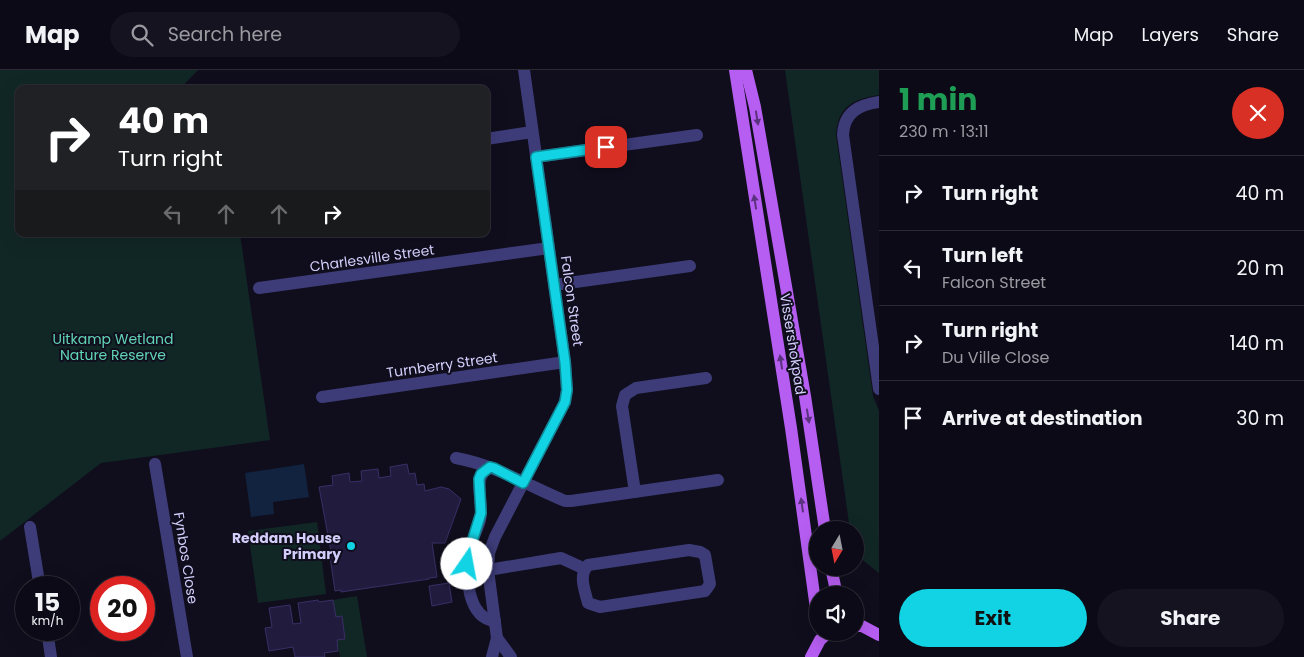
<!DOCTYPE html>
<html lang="en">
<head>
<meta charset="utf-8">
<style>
  :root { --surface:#0c0a16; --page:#15131f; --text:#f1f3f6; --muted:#9a9aa1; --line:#2c2b35; --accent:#12d3e3 }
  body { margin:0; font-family:Poppins,sans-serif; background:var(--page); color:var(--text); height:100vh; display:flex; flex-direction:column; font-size:19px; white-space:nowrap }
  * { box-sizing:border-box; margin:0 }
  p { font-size:16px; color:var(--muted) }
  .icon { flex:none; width:28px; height:28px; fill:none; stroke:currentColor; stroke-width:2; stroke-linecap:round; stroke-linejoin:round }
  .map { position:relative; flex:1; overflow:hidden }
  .sheet { display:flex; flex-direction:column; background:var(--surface); width:425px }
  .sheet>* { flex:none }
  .top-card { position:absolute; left:15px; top:15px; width:475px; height:152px; border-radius:10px; box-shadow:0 5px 20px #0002,0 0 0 1px var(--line); background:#202124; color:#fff; overflow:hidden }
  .needle { width:32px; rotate:190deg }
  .controls { position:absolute; left:809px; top:451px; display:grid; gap:10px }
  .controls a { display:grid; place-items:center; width:55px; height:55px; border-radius:50%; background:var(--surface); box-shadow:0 5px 20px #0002,0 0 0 1px var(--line); font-size:25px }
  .speed { position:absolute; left:15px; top:506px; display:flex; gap:10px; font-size:25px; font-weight:700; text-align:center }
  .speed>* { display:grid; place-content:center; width:65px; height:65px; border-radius:50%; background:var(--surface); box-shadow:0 5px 20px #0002,0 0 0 1px var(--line); line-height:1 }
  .speed small { font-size:12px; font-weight:400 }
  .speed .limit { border:8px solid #d22; background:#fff; color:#111 }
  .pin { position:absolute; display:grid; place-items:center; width:42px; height:42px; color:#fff; margin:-21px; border-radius:10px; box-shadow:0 2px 8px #0006 }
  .me { position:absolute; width:55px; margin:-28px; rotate:12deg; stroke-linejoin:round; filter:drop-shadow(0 0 4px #0008) }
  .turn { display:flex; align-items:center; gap:18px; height:105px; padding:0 20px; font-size:22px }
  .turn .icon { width:65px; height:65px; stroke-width:2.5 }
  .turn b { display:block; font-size:35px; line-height:42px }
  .lanes { display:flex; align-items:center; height:48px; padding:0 20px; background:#0003; justify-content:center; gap:25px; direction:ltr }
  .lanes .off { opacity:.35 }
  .round { display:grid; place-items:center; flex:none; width:52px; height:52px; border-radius:26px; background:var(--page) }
  .head { display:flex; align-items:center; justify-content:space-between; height:85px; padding:0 20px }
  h1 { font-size:30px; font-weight:700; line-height:38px; color:#1e9e55 }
  .cta { display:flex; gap:10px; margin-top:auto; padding:10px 20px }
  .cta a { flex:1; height:58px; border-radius:30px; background:var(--accent); color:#111; font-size:20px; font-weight:700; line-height:58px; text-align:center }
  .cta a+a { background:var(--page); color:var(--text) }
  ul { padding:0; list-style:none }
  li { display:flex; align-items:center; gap:15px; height:75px; padding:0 20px; border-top:1px solid var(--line) }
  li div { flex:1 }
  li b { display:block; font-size:19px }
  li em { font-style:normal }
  header { display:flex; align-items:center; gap:30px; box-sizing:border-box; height:70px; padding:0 25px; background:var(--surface); border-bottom:1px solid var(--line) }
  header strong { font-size:24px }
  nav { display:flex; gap:28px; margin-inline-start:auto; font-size:18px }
  .search { width:350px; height:45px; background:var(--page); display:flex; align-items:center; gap:12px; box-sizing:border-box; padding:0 18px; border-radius:28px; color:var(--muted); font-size:19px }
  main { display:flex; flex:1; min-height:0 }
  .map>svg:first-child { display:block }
</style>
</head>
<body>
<header>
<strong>Map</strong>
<div class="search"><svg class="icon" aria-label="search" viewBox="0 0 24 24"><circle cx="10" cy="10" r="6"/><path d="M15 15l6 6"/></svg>Search here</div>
<nav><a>Map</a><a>Layers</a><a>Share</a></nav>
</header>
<main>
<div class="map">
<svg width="879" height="587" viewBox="0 0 879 587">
  <rect width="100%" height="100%" fill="#100e1d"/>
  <g fill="#112726">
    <path d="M0,0H198L180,19H19V164H240L270,370L101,393L0,471Z"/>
    <path d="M785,0H879V25C853,29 838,36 836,65L873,326L879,341V503L855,484V460H850Z"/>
    <path d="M317,452L326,524L258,533L248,461Z"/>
    <path d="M357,526L367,587H340L337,570L345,568L342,546L336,547L333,530Z"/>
  </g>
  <path fill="#11233f" d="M304,394L309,427L273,432L274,444L251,447L245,403Z"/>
  <g fill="#211b3d" stroke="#392f67">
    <path d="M407,394L409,404L415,403L417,415L424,414L425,421L441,417L449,419L461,429L445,473H432L437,507L429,508V509L341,522V520L335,521L330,487H332L319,417L333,415L332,406L349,403L350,412L362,411L361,401L378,399L379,408L391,406L390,397Z"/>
    <path d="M449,513L452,532L432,536L429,516Z"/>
    <path d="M318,530L319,532L333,530L336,547L342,546L345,569L337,570L338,581L324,583L325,587H295L293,577L269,581L265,558L272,557L269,538L290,535L293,554L301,553L298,533Z"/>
  </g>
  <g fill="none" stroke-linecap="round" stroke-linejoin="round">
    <g stroke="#3d3c79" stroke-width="12">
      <path d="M879,32C859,35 844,42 843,65L879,319"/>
      <path d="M486,69L532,62"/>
      <path d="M536,87L697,65"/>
      <path d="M554,215L690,196"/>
      <path d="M259,218L549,178"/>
      <path d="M322,327L565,292"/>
      <path d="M456,388C495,395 529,416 565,431H571L718,410"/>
      <path d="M155,394L187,587"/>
      <path d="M490,397C470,408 485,431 480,450C477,461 471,471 469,483C465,504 467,548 495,551"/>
      <path d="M635,422L622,336L625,325L636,318L706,308"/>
      <path d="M30,457L40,518"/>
      <path d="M689,480L700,482L705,485L710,514L705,521L600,537L588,533C585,521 578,505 588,495Z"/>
      <path d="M488,500L561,488L585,499"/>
      <path d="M47,560L51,587"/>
      <path d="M497,568L511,587"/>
      <path d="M492,587L497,568L488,500L489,483L495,467L565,332L567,320L565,292L524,0"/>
    </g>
    <g stroke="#b75ef2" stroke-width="12">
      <path d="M735,0L791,358L818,553"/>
      <path d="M746,0L755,37L805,326L825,460"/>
      <path d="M831,498L837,525"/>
      <path d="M855,556H862L879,565"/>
      <path d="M811,587L820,570L829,562"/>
    </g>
  </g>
  <defs><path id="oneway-solid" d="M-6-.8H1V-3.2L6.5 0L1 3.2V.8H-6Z" transform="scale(1.25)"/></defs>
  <g fill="#5b327d">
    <use href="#oneway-solid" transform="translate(757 48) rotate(81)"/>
    <use href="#oneway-solid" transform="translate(755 132) rotate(-99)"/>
    <use href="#oneway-solid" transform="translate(781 292) rotate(-99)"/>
    <use href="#oneway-solid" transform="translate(808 346) rotate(81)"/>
    <use href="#oneway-solid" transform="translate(802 435) rotate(-98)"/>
  </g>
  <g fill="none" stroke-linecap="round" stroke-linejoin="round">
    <defs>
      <path id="route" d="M467,494L471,475L481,443L479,409L481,404L490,397L494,398L523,413L565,332L567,320L565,292L536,87L606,77"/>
    </defs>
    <use href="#route" stroke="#0c8994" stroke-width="12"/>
    <use href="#route" stroke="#12d3e3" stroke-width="9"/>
  </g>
  <circle fill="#12d3e3" stroke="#100e1d" stroke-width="2" cx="351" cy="476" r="5"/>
  <g text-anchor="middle" stroke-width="4" stroke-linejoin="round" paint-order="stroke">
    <g font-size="14" fill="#d2cefb" stroke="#100e1d">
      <text transform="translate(372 188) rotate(-8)" y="5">Charlesville Street</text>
      <text transform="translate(572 231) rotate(82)" y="5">Falcon Street</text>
      <text transform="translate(793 274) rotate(81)" y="5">Vissershokpad</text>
      <text transform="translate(442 295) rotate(-8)" y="5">Turnberry Street</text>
      <text transform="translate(186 488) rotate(81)" y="5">Fynbos Close</text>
    </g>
    <g font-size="14" fill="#61d4b5" stroke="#100e1d">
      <text x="113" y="274">Uitkamp Wetland<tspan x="113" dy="16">Nature Reserve</tspan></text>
    </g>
    <g font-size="14" font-weight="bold" fill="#d2cefb" stroke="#100e1d" text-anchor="end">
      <text x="341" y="473">Reddam House<tspan x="341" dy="16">Primary</tspan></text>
    </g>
  </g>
</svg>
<div class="controls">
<a><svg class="needle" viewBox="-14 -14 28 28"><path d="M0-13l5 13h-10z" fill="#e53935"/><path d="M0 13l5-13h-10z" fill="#9a9aa1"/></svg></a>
<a><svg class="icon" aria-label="sound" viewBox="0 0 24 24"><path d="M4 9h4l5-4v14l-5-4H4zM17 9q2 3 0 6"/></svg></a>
</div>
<div class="speed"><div>15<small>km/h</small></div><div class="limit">20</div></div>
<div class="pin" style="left:606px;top:77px;background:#d93025"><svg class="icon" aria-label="arrive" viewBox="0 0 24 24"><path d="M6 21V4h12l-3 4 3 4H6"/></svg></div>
<svg class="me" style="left:467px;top:494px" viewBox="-20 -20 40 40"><circle r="19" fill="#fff"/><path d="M0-13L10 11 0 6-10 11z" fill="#12d3e3"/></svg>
<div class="top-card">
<div class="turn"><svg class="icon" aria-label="right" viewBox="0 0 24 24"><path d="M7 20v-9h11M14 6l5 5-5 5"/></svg><div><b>40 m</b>Turn right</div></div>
<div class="lanes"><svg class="icon off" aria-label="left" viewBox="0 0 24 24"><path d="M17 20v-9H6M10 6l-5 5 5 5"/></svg><svg class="icon off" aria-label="ahead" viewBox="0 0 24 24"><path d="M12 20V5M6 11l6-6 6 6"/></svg><svg class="icon off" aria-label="ahead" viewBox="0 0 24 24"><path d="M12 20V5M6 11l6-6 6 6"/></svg><svg class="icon" aria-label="right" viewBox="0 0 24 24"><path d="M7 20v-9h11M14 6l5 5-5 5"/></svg></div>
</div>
</div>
<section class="sheet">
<div class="head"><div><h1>1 min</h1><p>230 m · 13:11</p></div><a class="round" style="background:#d93025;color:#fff"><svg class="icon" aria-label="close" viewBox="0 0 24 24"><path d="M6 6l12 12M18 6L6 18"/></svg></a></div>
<ul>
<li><svg class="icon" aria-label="right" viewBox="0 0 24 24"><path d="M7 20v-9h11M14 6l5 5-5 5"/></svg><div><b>Turn right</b></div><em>40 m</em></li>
<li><svg class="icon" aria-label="left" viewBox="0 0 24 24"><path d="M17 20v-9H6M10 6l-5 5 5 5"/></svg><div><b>Turn left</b><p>Falcon Street</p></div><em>20 m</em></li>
<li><svg class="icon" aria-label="right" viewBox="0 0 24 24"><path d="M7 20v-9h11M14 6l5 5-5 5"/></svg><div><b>Turn right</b><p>Du Ville Close</p></div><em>140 m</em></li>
<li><svg class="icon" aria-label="arrive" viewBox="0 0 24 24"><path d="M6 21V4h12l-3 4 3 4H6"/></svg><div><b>Arrive at destination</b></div><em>30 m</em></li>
</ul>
<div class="cta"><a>Exit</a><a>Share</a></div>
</section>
</main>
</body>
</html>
